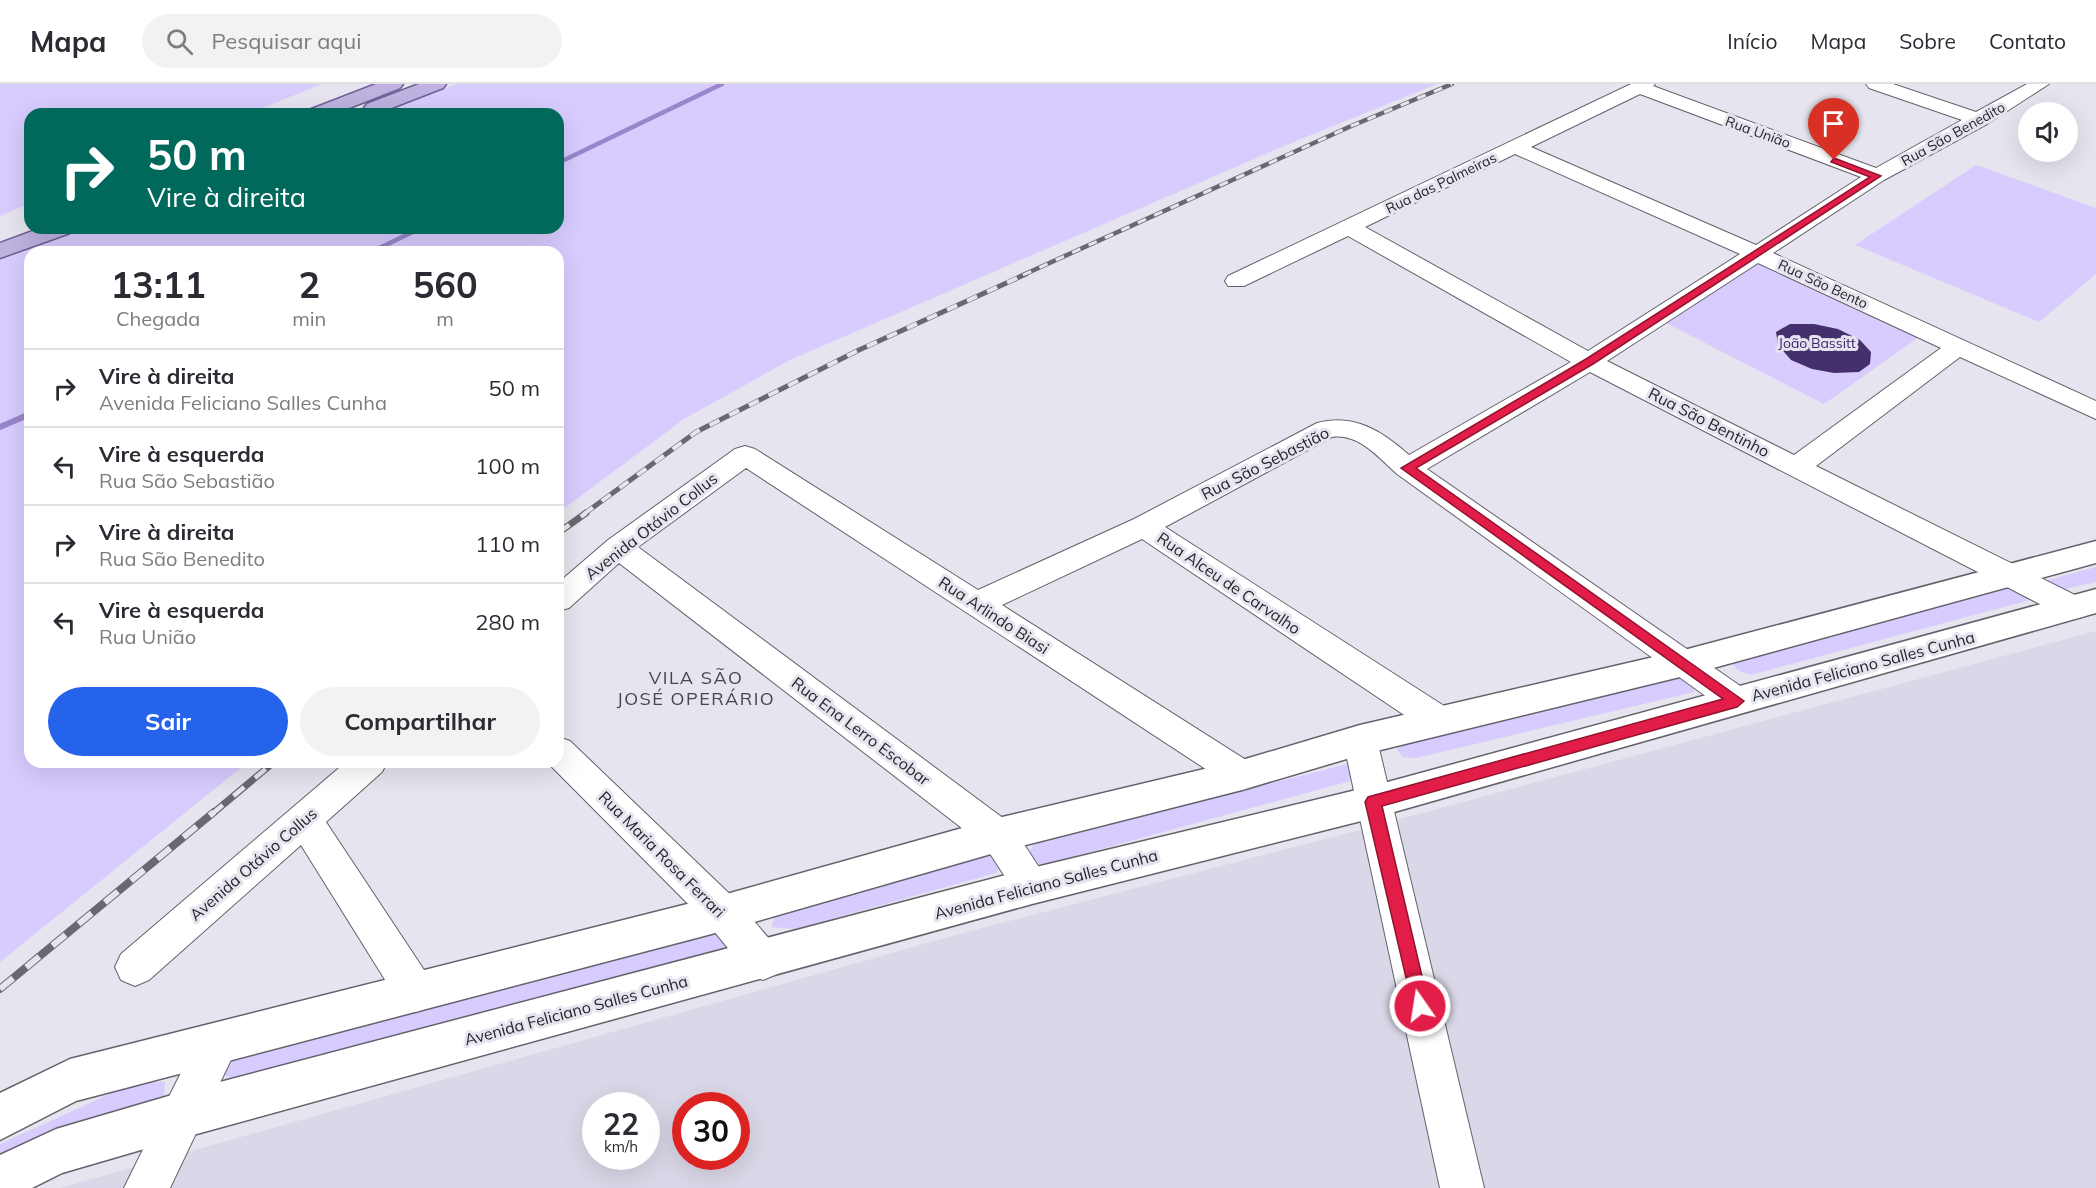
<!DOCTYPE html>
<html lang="pt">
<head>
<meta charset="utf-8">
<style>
  :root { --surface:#fff; --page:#f2f2f3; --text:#2b2b33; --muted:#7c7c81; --line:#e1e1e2; --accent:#2563eb }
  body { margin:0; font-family:Mulish,sans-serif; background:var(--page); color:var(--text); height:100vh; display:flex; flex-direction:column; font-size:22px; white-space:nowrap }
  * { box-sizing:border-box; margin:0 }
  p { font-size:20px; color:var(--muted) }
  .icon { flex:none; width:33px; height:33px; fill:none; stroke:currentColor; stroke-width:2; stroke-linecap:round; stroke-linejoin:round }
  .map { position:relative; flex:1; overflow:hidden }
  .sheet { position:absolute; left:24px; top:162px; width:540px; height:522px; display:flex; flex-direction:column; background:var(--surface); border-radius:18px; box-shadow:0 6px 24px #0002 }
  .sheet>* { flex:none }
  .hud { position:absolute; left:24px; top:24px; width:540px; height:126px; border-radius:18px; box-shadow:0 6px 24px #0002; background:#00695c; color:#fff; overflow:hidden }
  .buttons { position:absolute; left:2018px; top:18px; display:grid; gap:12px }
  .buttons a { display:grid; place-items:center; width:60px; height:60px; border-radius:50%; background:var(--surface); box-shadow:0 6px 24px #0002; font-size:30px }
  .speed { position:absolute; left:582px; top:1008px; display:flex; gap:12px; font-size:30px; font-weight:700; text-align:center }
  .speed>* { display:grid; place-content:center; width:78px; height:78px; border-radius:50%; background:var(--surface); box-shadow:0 6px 24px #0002; line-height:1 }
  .speed small { font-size:15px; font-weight:400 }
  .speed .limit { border:9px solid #d22; background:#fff; color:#111 }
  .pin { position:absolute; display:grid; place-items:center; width:51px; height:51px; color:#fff; margin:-62px -26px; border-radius:50% 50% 50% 0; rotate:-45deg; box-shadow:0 0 6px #0007 }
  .pin .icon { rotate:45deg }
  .me { position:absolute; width:66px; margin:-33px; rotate:347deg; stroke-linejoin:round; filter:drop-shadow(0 0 4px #0008) }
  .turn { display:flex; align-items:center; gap:21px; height:126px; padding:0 24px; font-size:27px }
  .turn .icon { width:78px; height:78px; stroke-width:2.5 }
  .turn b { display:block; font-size:42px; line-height:51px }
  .eta { display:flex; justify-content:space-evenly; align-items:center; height:102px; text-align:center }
  .eta b { font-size:36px; font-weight:700; line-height:42px }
  .cta { display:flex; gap:12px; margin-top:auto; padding:12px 24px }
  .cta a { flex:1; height:69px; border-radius:36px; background:var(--accent); color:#fff; font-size:24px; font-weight:700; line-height:69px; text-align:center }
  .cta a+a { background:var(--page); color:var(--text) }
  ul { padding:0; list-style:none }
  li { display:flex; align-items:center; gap:18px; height:78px; padding:0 24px; border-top:2px solid var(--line) }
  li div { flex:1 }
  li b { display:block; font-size:22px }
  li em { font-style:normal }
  header { display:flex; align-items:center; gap:36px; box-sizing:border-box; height:84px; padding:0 30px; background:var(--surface); border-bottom:2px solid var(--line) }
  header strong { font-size:28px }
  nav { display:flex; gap:33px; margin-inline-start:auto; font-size:21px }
  .search { width:420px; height:54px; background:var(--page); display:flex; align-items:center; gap:15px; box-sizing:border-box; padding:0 21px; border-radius:33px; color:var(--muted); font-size:22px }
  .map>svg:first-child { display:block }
</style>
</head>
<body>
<header>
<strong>Mapa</strong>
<div class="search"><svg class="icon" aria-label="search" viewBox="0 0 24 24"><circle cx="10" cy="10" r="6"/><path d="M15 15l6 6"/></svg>Pesquisar aqui</div>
<nav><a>Início</a><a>Mapa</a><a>Sobre</a><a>Contato</a></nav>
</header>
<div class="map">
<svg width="2096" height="1104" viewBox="0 0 2096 1104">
  <rect width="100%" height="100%" fill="#e6e4ee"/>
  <path fill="#dad7e8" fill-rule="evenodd" d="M2096,547V1104H60L963,849L1356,747ZM596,1022H646V1072H596ZM686,1022H736V1072H686Z"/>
  <g fill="#d8ccfe">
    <path d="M0,0H322L248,30H30V119L0,132Z"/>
    <path d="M456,0H1437L1291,59L790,276L684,335L558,429V168H30V678H248L0,878V173L79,144H558V30H379Z"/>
    <path d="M1976,81L2096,124V190L2039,238L1855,161Z"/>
    <path d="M1760,175L1922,251L1824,320L1666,239Z"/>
    <path d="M2096,483V498L2060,506L2046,500L2048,496Z"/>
    <path d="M2007,498L2026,508L2030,516L1750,591L1738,586L1731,579V574Z"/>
    <path d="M1682,588L1695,595L1694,608L1416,674L1403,673L1397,666L1399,659Z"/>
    <path d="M1351,679L1361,694L1043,781L1032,779L1027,771L1034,760Z"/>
    <path d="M995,770L1002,781L996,789L795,845L772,843L775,829L937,783Z"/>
    <path d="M716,842L724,854L725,866L243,1000L224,991L232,969Z"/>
    <path d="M165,998L164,1011L0,1076V1060L134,999Z"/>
  </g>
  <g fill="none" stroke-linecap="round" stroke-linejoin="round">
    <g stroke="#9985ca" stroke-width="4.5">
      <path d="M558,79L722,0"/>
      <path d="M371,168L421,144"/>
    </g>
    <path stroke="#9985ca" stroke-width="6" d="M0,343L30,330"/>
  </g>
  <path fill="#44306d" d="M1790,240H1814L1838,245L1860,256L1871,268L1870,280L1859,288L1834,289L1812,285L1791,276L1778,261L1776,248Z"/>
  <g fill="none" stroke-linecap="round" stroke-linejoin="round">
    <defs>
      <g id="minor">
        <path d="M1631,0H1655L1653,2L1876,84L1962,36L1869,4L1866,0H1893L1976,28L2027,0H2049L1987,40L1884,96L1773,169L2096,317V335L1960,273L1816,382L2085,516L2089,524L2085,532L2074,535L2063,532L1590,288L1427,385L1749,608L1754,617L1749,626L1737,630L1725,626L1397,390C1379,374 1359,349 1332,353L1165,443L1452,627L1457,637L1452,647L1440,650L1428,647L1142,455L1002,521L1254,681L1259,691L1254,701L1242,706L1230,701L746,384L638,463L1011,740L1051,802L1045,814L1032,819L1019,814L985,762L619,479L569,524L558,527V499L608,456L735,365L745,362L755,365L978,506L1134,435L1317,339C1354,329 1382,347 1409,371L1571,278L1348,152L1244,202H1228L1225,197L1228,192ZM1640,10L1861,93L1756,161L1531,63ZM1515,70L1740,170L1588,267L1365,143ZM1758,179L1941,264L1794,371L1607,277Z"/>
        <path d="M1360,642L1372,646L1377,656L1484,1104H1440L1343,656L1348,646Z"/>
        <path d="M558,653L570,657L737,817L777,864L783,877L777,890L763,896L749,890L709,841L547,678H558Z"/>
        <path d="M346,678H387L382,688L326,738L430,895L436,909L430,923L416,928L402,923L301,761L149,896L135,902L121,896L115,883L121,870Z"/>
        <path d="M217,940L232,946L238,961L170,1104H124L202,946Z"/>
      </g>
      <g id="secondary">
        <path d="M2096,457V479L1684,592L1360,671L1242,706L998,768L723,847L76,1017L0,1056V1009L70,975L723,811L998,734L1242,676L1360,641L1684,566Z"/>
        <path d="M2096,505V529L1373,734L1032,820L182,1054L62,1089L32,1104H0V1071L56,1045L182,1008L1032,784L1373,702Z"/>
      </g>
      <g id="primary">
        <path d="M376,0H403L400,4L334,30H306L309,26Z"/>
        <path d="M419,0H446L443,4L381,28H367L364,24L367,20Z"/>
        <path d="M41,144H73L70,149L0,174V159Z"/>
      </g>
    </defs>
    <use href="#minor" stroke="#63616a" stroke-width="2"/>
    <use href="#secondary" stroke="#63616a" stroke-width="3"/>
    <use href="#primary" stroke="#6e5e93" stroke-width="3"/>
    <use href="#minor" fill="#fff" fill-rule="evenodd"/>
    <use href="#secondary" fill="#fff" fill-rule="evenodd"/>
    <use href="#primary" fill="#bfb1e0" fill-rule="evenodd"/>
    <defs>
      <path id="rail-far3" d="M1023,191L1349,43L1452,0"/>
      <path id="rail-far2" d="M584,430L696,348L859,266L1026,190"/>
      <g id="rail-far1">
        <path d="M558,449L586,429"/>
        <path d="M212,730L274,678"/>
      </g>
      <path id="rail" d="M0,905L214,728"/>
    </defs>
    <use href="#rail-far3" stroke="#6a686e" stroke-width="4.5"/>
    <use href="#rail-far2" stroke="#6a686e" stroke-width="5"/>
    <use href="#rail-far1" stroke="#6a686e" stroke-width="7"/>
    <use href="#rail" stroke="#6a686e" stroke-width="8"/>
    <use href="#rail-far3" stroke="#e6e4ee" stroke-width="3" stroke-dasharray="9" stroke-linecap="butt"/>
    <use href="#rail-far2" stroke="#e6e4ee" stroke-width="4" stroke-dasharray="11" stroke-linecap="butt"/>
    <use href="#rail-far1" stroke="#e6e4ee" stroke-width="4.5" stroke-dasharray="14" stroke-linecap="butt"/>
    <use href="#rail" stroke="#e6e4ee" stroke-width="6" stroke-dasharray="17" stroke-linecap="butt"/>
  </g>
  <path fill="#e11d48" stroke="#92132f" stroke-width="1.5" d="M1834,74L1881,92L1593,280L1416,384L1744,617L1737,623L1382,722L1429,922L1426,928L1420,931L1414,928L1365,718L1368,713L1723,615L1401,384L1586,275L1870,93L1831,78Z"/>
  <g text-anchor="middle" stroke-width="6" stroke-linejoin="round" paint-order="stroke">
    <g font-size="14" fill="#262529" stroke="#e6e4ee">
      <text transform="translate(1758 48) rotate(20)" y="5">Rua União</text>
      <text transform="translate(1953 50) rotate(-29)" y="5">Rua São Benedito</text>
      <text transform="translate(1441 99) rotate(-26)" y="5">Rua das Palmeiras</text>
      <text transform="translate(1823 200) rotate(25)" y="5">Rua São Bento</text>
    </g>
    <g font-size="14" fill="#3d1d6e" stroke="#e6e4ee">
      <text x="1817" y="264">João Bassitt</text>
    </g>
    <g font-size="16" fill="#262529" stroke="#e6e4ee">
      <text transform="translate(1709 338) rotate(27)" y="6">Rua São Bentinho</text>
      <text transform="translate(1265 379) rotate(-27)" y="6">Rua São Sebastião</text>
      <text transform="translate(651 442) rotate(-38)" y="6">Avenida Otávio Collus</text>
      <text transform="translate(1229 499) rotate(34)" y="6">Rua Alceu de Carvalho</text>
      <text transform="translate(994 531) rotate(33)" y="6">Rua Arlindo Biasi</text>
      <text transform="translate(1863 582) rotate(-15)" y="6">Avenida Feliciano Salles Cunha</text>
      <text transform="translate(861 647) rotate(37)" y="6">Rua Ena Lerro Escobar</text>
      <text transform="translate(662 770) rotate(45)" y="6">Rua Maria Rosa Ferrari</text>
      <text transform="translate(253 780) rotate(-41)" y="6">Avenida Otávio Collus</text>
      <text transform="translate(1046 800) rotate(-15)" y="6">Avenida Feliciano Salles Cunha</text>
      <text transform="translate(576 926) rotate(-15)" y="6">Avenida Feliciano Salles Cunha</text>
    </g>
    <g font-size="18" letter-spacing="1.5" fill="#47454d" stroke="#e6e4ee">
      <text x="696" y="600">VILA SÃO<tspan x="696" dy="21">JOSÉ OPERÁRIO</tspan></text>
    </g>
  </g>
</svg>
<div class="buttons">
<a><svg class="icon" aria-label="sound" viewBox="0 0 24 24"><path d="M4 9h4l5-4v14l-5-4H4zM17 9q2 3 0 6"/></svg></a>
</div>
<div class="speed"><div>22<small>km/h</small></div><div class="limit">30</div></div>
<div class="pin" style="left:1834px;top:76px;background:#d93025"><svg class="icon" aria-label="arrive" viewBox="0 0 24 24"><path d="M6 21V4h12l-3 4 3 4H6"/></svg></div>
<svg class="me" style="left:1420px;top:922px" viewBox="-20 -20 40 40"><circle r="17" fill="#e11d48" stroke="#fff" stroke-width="3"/><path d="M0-11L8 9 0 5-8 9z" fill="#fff"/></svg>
<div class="hud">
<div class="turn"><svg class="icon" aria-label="right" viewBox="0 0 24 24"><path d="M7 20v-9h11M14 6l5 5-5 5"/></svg><div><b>50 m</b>Vire à direita</div></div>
</div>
<section class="sheet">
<div class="eta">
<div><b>13:11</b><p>Chegada</p></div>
<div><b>2</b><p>min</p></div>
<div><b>560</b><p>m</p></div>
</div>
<ul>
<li><svg class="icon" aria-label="right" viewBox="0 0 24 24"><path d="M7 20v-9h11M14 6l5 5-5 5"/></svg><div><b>Vire à direita</b><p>Avenida Feliciano Salles Cunha</p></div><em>50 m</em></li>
<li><svg class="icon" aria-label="left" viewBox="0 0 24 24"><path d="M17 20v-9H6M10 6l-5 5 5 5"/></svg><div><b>Vire à esquerda</b><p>Rua São Sebastião</p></div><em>100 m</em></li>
<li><svg class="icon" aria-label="right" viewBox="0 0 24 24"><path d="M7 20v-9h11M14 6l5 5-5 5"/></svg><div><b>Vire à direita</b><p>Rua São Benedito</p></div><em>110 m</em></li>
<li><svg class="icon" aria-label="left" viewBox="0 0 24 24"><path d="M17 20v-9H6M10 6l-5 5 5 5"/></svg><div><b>Vire à esquerda</b><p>Rua União</p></div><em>280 m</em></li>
</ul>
<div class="cta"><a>Sair</a><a>Compartilhar</a></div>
</section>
</div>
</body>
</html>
